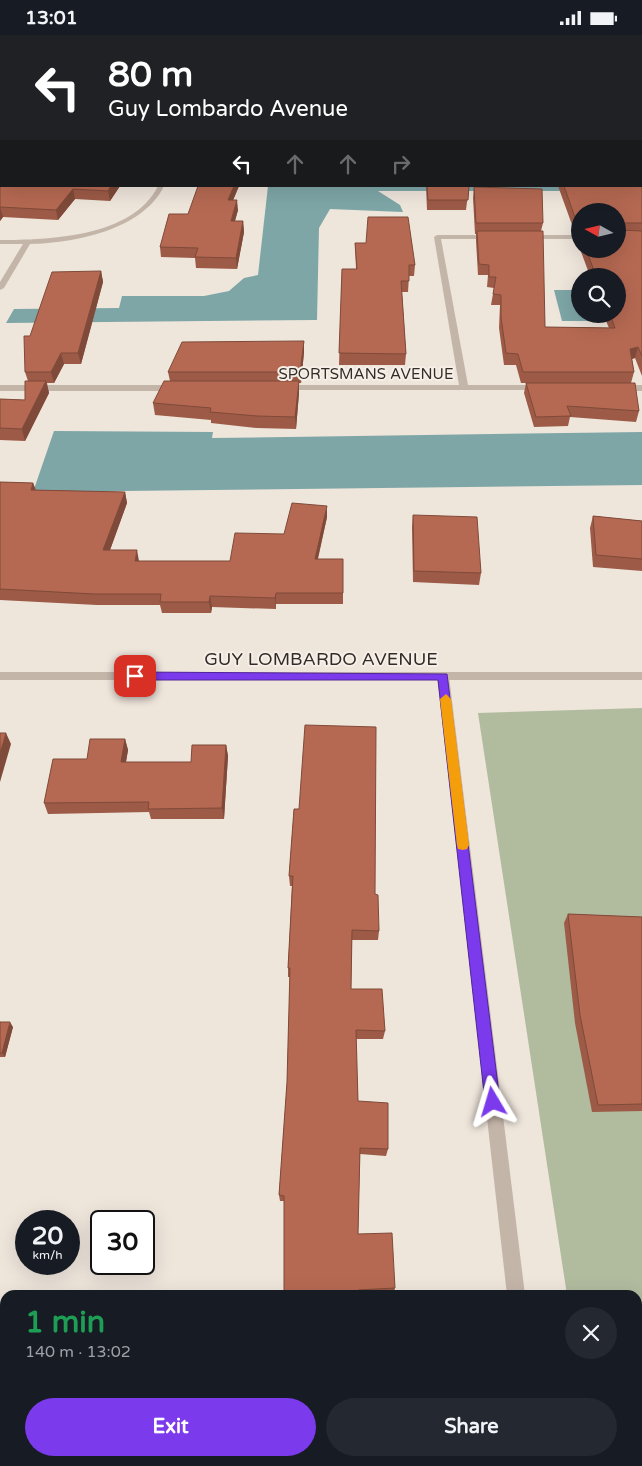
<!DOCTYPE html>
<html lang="en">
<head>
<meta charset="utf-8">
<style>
  :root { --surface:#171b24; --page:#242831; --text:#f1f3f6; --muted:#9ea1a6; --accent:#7c3aed }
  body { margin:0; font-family:"Varela Round",sans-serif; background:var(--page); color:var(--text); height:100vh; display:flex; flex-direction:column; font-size:19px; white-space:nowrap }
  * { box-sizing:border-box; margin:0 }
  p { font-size:16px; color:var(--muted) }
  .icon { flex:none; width:28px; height:28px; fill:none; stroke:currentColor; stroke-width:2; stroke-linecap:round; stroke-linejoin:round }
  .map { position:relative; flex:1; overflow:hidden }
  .sheet { position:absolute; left:0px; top:1255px; width:642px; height:176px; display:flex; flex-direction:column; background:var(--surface); border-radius:15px 15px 0 0; box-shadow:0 5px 20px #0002 }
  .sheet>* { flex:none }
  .guide { position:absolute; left:0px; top:0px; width:642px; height:152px; box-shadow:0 5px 20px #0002; background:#202124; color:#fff; overflow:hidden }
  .needle { width:32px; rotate:278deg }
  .tools { position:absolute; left:571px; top:168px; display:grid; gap:10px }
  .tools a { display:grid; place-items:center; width:55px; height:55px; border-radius:50%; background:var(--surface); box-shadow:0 5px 20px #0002; font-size:25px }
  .speed { position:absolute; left:15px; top:1175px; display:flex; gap:10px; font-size:25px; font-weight:700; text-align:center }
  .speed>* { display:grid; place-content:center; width:65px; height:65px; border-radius:50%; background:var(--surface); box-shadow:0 5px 20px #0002; line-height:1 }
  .speed small { font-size:12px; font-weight:400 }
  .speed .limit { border:2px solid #111; border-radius:8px; background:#fff; color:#111 }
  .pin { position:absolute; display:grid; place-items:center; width:42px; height:42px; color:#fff; margin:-21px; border-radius:10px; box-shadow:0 2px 8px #0006 }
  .me { position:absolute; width:55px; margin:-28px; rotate:353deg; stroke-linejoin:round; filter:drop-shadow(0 0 4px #0008) }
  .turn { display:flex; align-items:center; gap:18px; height:105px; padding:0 25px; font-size:22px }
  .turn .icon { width:65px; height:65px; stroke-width:2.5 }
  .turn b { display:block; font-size:35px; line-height:42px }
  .lanes { display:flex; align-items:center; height:48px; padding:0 25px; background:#0003; justify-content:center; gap:25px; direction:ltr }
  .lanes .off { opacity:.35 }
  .round { display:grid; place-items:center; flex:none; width:52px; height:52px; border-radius:26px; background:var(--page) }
  .headline { display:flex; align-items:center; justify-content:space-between; height:85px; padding:0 25px }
  h1 { font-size:30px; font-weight:800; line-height:38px; color:#1e9e55 }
  .action { display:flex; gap:10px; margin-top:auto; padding:10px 25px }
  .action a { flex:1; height:58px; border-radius:30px; background:var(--accent); color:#fff; font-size:20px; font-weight:800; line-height:58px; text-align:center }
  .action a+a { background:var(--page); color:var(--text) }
  .status { display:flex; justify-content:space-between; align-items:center; height:35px; padding:0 25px; background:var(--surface); direction:ltr }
  .status svg { height:14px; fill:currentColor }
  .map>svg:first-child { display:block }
</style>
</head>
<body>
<div class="status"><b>13:01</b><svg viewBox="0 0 49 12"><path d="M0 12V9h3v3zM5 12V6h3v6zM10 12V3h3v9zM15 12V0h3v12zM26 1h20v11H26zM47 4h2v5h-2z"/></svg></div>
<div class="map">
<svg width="642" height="1431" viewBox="0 0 642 1431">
  <rect width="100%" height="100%" fill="#eee5db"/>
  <path fill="#b1bb9e" d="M642,673V1431H594L593,1426H638V1260H567L478,678Z"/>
  <g fill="#7ea6a7">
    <path d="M268,151H641L642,156H378L400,170L403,177L330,174L319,193L317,285L6,288L14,274L119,273L122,261H204L229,256L244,243L258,240Z"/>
    <path d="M554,255H580V279H618L642,286H562Z"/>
    <path d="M54,396L213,397L212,403L642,397V450L33,457Z"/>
  </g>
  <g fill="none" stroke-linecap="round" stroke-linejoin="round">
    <g fill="#c4b5a9" fill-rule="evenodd">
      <path d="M158,151H164C143,195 74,208 30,209L4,253L0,255V247L23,209H0V205C49,205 133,202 158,151Z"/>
      <path d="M437,200H491L494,202L491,204H441L468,350H542L545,351V355H279L278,353L282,350H459L434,202Z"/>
      <path d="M580,200V204H526L523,202L526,200Z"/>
      <path d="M0,350H177L181,353L177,356H0Z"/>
      <path d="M642,350V356H620L616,353L620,350Z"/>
      <path d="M443,637L449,641L525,1260H507L437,641Z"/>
      <path d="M525,1426H545L546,1431H526Z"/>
    </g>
    <rect fill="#c4b5a9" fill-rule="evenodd" x="0" y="637" width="642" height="8"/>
  </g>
  <g fill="#9c5a47">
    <path d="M0,0L120,151L110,166L75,164L58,185L3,182L0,186Z"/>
    <path d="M484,0H642V341L635,323L632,324L634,337L631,348L639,376L636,387L570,382L568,391L534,392L524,358L526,348H521L516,330H504L499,293L500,270H491L494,253L487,252L488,240H478L476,206V199H475L473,163L474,152L543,188L541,196L545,292L609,293L603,279H618V241H590L580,214H618L580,176V213L578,206L579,199L575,198L558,151H641V1H485Z"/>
    <path d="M239,151L233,165L238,175L235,186H243L244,197L237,234L196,233L195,223L161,222L160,212L188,179Z"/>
    <path d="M426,151H469L466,175H427Z"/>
    <path d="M355,208L415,230L414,241H409L408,257H402L406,319L405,330H339L342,234H356Z"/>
    <path d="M101,236L103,247L81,329H64L54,348H47L49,358L25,406L0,405V364L25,365L28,346L25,337L30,301Z"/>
    <path d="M304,306V317L301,348H299V358L296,394L257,393L211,388V385L155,380L153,368L170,346L168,337Z"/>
    <path d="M0,447L33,448L36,455L125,457L127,468L110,515L139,526H230L284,499L327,482L318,524L343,558V569H276V574L212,572L211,578H162L160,570H97L0,565Z"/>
    <path d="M413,480L481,538L479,550L413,547L412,492Z"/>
    <path d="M593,481L642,486V536L593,532L590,493Z"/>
    <path d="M125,704L128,715L126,727H191L226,710L228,721L224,784H151L149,777L48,779L44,768L87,724Z"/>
    <path d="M294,774L375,859L379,896L378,905H352L351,954L385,996L383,1004H356L358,1066L388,1114L386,1121L360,1119L358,1199L395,1253L394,1257L358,1258L284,1166H280L279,1160L287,1047L290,942H288V933L292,851H290L289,841Z"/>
    <path d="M568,879L642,882V1076L592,1077L575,988L564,888Z"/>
    <path d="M0,987L13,992L5,1022H0Z"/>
  </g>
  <g fill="#7f4a39">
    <path d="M191,0H198L197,1H190Z"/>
    <path d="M111,151H120L110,166L108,156Z"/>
    <path d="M234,151H239L229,175L228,165Z"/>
    <path d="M73,154L75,164L58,185L56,175Z"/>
    <path d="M237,165L238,175L232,196L231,186Z"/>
    <path d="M0,172L3,182L0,186Z"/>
    <path d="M243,186L244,197L237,234L236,223Z"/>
    <path d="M101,236L103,247L81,329L78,318Z"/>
    <path d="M304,306V317L301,348L300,337Z"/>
    <path d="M638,312L635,323L627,325L630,314Z"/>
    <path d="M61,318L64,329L54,348L51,337Z"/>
    <path d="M46,346L49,358L25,406L22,394Z"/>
    <path d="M299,346V358L296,394L295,382Z"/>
    <path d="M33,448L37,459L31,455Z"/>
    <path d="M125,457L127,468L106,526L103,515Z"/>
    <path d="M327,471V482L315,535V524Z"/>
    <path d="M137,515L139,526H135Z"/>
    <path d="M276,558V574L275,563Z"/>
    <path d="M210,561L212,572L211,578L209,567Z"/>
    <path d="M6,698L11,709L0,747V718Z"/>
    <path d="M125,704L128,715L124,738L121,727Z"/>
    <path d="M226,710L228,721L224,784L222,773Z"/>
    <path d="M10,987L13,992L5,1022L2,1018Z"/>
    <rect x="194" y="1426" width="4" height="5"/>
  </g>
  <g fill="#b56952" stroke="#7f4a39">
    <path d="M0,0H191L190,1H1V151H111L108,156L73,154L56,175L0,172V30L1,29L0,28Z"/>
    <path d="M229,0H484V1H228Z"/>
    <path d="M488,0H642V188H620L619,190V195L642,196V321L638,312L630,314L634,337H523L518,319L506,318L501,282V260L493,259L496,242H489V230L479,229L477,196H543L545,292L615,293L610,279H618V241H596L586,214H618V176H580V189L577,188L564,151H641V1H488Z"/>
    <path d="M198,151H234L228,165H237L231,186H243L236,223L195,222L198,213L160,212L169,179H188Z"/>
    <path d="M427,151H469L468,165H428Z"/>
    <path d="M474,152L542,154L543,188H476Z"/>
    <path d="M368,182H408L415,230H409V246H401L406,319L339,318L342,234H357L355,208H366Z"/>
    <path d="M101,236L78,318H61L51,337H25L24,301H30L52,237Z"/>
    <path d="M304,306L300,337H168L182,307Z"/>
    <path d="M25,346H46L22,394L0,393V364L25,365Z"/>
    <path d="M164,346H299L295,382L257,381L210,377L211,373L153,368Z"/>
    <path d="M526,348H635L639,376L567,371L571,381L536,382Z"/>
    <path d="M0,447L33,448L31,455L125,457L103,515H137L135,526H230L235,498L284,499L292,468L327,471L315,524H343V558H276L275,563L210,561L209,567H160L161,559H94L0,554Z"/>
    <path d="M413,480L477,482L481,538L414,536Z"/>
    <path d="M593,481L642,486V524L596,520Z"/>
    <path d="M305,690L376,692L375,859L378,860L379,896L352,895L351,954H382L385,996L356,995L358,1066L388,1068V1114L360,1113L358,1199L392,1198L395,1253L358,1255V1260H284V1161L279,1160L287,1047L290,933H288L293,841H289L294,774H299Z"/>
    <path d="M0,698H6L0,718Z"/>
    <path d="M90,704H125L121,727H191L192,710H226L222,773L148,774L149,767L44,768L53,724H87Z"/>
    <path d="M568,879L642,882V1069L598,1070L580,980Z"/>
    <path d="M0,987H10L2,1018H0Z"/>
    <path d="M0,1405H5V1426H194V1431H0Z"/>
    <rect x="278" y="1426" width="113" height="5"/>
  </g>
  <path fill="#7c3aed" stroke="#51269a" d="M135,637L447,639L500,1067L498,1072L493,1074L488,1072L485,1067L438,645H135L129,641Z"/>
  <path fill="#f59e0b" d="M446,659L451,664L469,810L467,814L463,815L458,814L457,810L440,664Z"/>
  <g text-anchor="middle" stroke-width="4" stroke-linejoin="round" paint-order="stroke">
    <g font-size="15" fill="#332b28" stroke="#f6efe7">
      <text x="366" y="344">SPORTSMANS AVENUE</text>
    </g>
    <g font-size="18" fill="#332b28" stroke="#f6efe7">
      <text x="321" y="630">GUY LOMBARDO AVENUE</text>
    </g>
  </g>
</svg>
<div class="tools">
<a><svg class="needle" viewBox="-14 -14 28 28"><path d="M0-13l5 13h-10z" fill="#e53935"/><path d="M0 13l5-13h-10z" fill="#9ea1a6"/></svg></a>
<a><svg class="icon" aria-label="search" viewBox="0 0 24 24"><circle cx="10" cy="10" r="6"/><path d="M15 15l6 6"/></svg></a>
</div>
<div class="speed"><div>20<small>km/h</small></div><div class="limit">30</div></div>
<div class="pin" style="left:135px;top:641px;background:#d93025"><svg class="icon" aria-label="arrive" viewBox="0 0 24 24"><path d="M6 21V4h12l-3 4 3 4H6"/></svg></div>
<svg class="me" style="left:493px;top:1067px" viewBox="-20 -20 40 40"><path d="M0-17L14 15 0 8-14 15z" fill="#7c3aed" stroke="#fff" stroke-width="4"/></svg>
<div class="guide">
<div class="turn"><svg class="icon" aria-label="left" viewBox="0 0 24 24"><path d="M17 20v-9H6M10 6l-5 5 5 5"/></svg><div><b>80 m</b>Guy Lombardo Avenue</div></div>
<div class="lanes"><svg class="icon" aria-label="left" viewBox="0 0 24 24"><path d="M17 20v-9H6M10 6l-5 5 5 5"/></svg><svg class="icon off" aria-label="ahead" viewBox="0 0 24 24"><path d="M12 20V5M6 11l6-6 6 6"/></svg><svg class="icon off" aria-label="ahead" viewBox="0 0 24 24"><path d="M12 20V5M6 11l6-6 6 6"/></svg><svg class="icon off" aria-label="right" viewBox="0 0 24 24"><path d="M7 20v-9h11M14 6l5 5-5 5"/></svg></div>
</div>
<section class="sheet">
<div class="headline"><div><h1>1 min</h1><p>140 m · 13:02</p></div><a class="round"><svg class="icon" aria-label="close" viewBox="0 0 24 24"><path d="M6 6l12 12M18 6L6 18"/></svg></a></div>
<div class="action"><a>Exit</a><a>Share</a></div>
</section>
</div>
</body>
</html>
